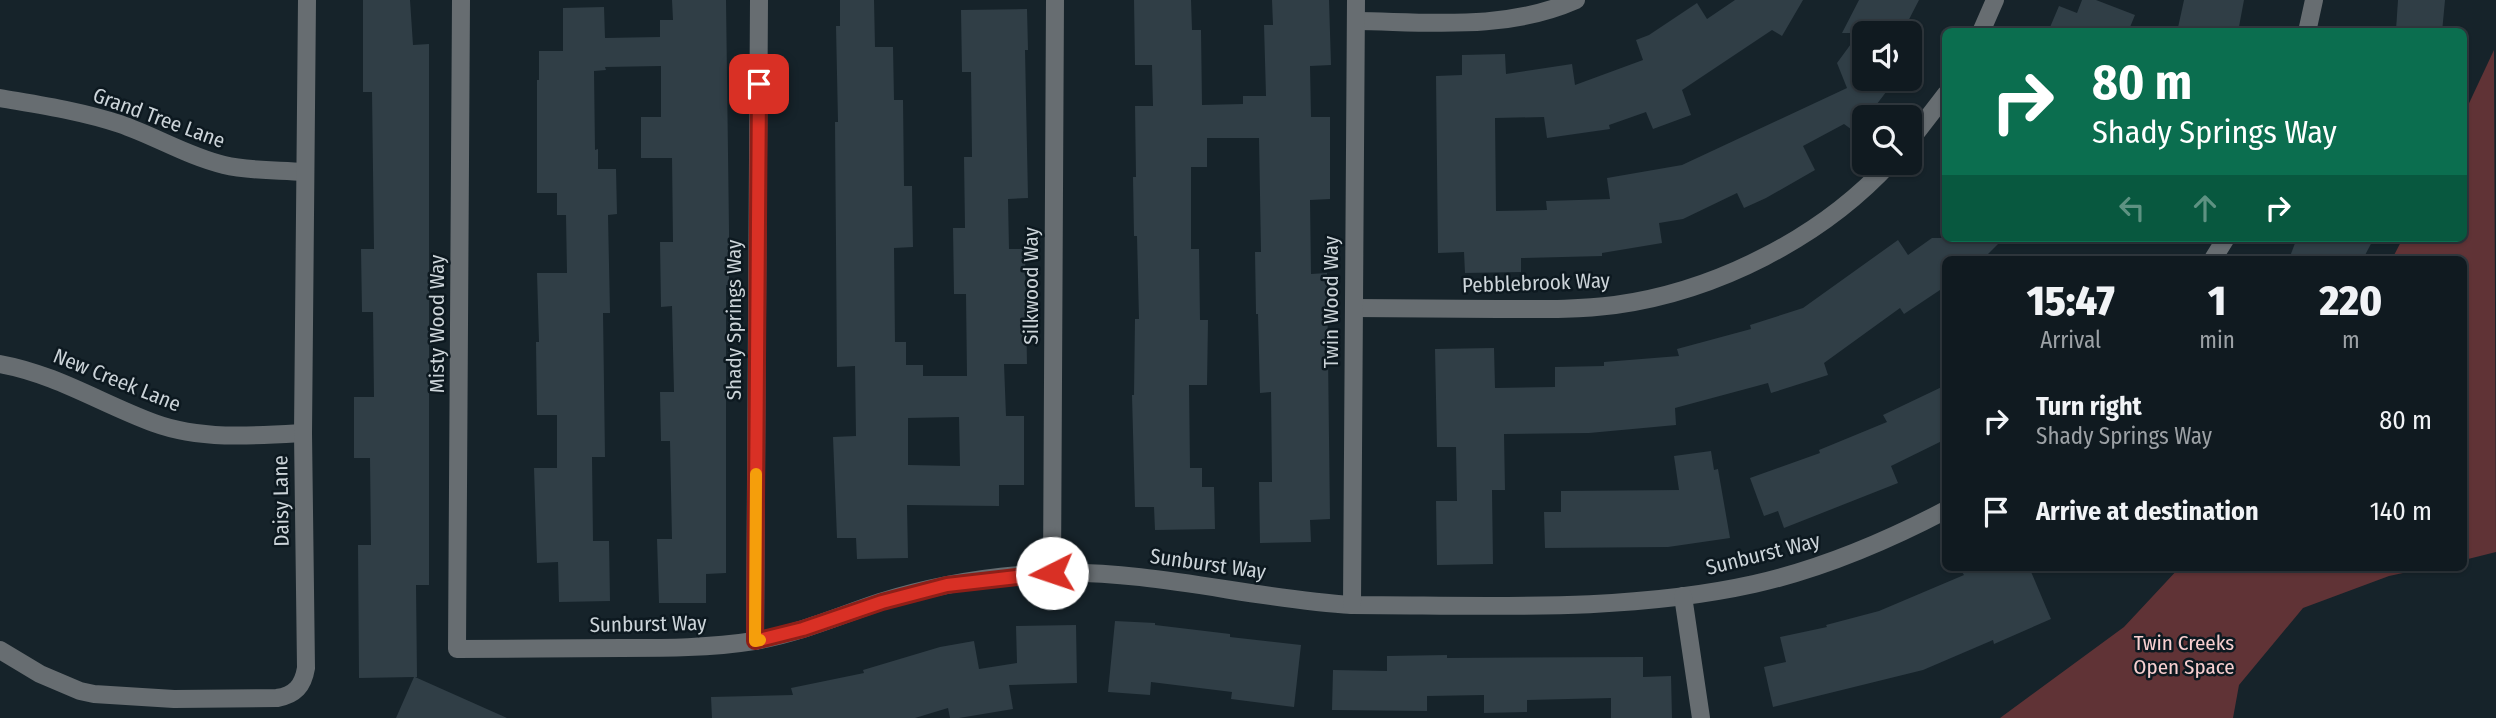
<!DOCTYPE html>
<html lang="en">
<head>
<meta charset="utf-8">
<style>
  :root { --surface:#101a20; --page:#1e272d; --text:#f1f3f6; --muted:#9ca1a5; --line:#30383e }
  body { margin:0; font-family:"Fira Sans Condensed",sans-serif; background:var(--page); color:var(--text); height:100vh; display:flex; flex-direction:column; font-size:26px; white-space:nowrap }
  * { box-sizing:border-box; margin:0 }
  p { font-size:23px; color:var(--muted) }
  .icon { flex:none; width:38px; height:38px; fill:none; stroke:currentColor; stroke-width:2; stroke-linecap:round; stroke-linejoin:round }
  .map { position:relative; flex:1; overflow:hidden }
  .panel { position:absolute; left:1942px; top:256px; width:525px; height:315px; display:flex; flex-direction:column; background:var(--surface); border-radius:10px; box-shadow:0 2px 5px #0004,0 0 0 2px var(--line) }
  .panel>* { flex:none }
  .top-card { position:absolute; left:1942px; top:28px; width:525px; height:214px; border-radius:10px; box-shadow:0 2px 5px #0004,0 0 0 2px var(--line); background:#0b6e4f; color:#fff; overflow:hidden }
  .fabs { position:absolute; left:1852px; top:21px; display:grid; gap:14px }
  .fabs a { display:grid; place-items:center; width:70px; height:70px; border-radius:10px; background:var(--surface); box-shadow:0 2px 5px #0004,0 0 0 2px var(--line); font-size:35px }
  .pin { position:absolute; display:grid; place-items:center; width:60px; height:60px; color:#fff; margin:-30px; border-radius:14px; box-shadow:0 4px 10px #0006 }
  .me { position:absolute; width:77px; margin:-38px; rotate:266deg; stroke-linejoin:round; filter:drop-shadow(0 0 5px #0008) }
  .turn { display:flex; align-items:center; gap:24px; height:147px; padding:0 35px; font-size:32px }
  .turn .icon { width:91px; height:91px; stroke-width:2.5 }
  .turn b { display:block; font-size:49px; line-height:60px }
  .lanes { display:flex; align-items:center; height:66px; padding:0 35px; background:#0003; justify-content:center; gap:35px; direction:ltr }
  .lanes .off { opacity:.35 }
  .eta { display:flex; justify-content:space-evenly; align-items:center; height:119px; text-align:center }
  .eta b { font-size:42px; font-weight:800; line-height:49px }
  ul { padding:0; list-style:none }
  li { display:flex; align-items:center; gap:21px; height:91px; padding:0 35px }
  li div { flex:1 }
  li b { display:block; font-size:26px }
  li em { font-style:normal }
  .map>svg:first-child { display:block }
</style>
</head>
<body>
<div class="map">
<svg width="2496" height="718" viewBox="0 0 2496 718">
  <rect width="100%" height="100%" fill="#16232a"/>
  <g fill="#603336">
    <path d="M2494,50L2496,552L2464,560V259H2392L2403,238H2464V114Z"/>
    <path d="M2180,567H2431L2389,576L2303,608L2239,685L2233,718H2000L2124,627Z"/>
  </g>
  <g fill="#303e46" fill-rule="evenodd">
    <path d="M363,0H410L413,45L429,44V585H416L417,677H415L507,718H396L414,677L359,678L358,545H371L370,458H354V397H374L373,312H362L361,249H374L372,92H363Z"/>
    <path d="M672,0H726L729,230V285H726V573L706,574V603H659L657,539H672L670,441H661L660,392H674L672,306L661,307L660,242H673L672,158H641V117H661V66L605,67L606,70L594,71L595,150L598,149V169H616L617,214L608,215L610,313H603L605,457H592L593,541H609L610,601L559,602L558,562L537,563L534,468H557V415H537L536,342H539L537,273H567L566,215H557V193H537V80H539V51H563V8L604,7L605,38L660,37V20H673Z"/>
    <path d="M840,0H874L875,47H893L894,100H903L904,186H912L913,247L894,248L895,342H906V365H923V376H967L966,294H954L953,228H965L964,157H972L971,72H962L961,10L1027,9L1028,50H1025L1028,198L1008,199L1009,249H1025L1027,364H1004L1006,416H1024V485H999V506L907,505L908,558L857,559L856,538H837L833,437L856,436L855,366L837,367L835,122H838L836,26H840ZM959,417L960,466L908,465V418Z"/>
    <path d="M1134,0H1191L1192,30H1201L1202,105L1243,104V96H1266L1264,25H1273L1272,0H1329L1331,65L1310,66L1311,117H1330V199L1310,200L1311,274L1327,273L1330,519L1310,520L1311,542L1260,543L1259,482H1272L1271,392L1260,393L1258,314H1256L1255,252H1261L1259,138H1207V167H1191V249H1199L1200,320H1208L1207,385H1189L1190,468H1202V487H1214L1215,529L1155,530L1154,507H1135L1132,395H1134L1135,319H1139L1137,236H1134L1133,177H1136L1135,106H1153L1152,65H1135Z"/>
    <path d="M1735,0H1803L1782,36L1772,30L1682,90L1691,115L1653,129L1646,112L1609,125L1610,129L1547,138L1544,117L1495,118L1496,211L1547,210L1546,201L1610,199L1607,178L1682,165L1847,88L1837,63L1859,33H1842L1859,0H1919L1902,33H1864V79H1896L1867,117H1864V127L1862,124L1855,132L1844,124L1803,146L1815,170L1766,198L1744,208L1737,193L1683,219L1659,223L1662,243L1602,253V256L1521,258V272L1465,273L1464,252L1438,253L1436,76L1462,75V55L1505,54L1506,74L1572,64L1575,85L1643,60L1636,40L1649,35L1697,3L1707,19Z"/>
    <path d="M2082,0H2096L2135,15L2128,32H2048L2059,6L2077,13Z"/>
    <path d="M2184,0H2244L2238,32H2177Z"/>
    <path d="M2398,0H2445L2442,32L2396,30Z"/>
    <path d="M1932,238H2004L1983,259H1946V286L1904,314L1900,308L1824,363L1828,375L1771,393L1768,383L1675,408L1676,425L1589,433L1504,434L1505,490H1492L1493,564L1437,565L1436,501H1457L1456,447H1437L1435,349L1494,348L1495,388L1555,387V367L1604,366V362L1679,356L1677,349L1751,329L1750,325L1803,308L1898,240L1908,255Z"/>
    <path d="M2297,238H2374L2363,259H2289Z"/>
    <path d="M1946,385V439L1891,466L1898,483L1784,528L1778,511L1764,516L1750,478L1820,453L1819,450L1887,422L1883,415Z"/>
    <path d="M1711,451L1714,470L1718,469L1730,538L1668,547L1545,548L1544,512H1561V491L1679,490L1674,456Z"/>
    <path d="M1975,567H2029L2051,619L1994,644L1993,640L1923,670L1773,707L1764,667L1786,662L1780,637L1827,627L1826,625L1879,611L1964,575L1962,572Z"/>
    <path d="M1115,621L1155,623V625L1230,634V637L1301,645L1294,707L1231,699L1232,692L1151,682L1150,695L1108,692Z"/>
    <path d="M1076,625L1077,683L1009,685L1013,709L959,718H950L948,708L915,718H712L711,697L793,695L791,688L864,673L863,670L940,647L974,641L979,669L1017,663L1016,626Z"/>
    <path d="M1447,655V658L1643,657V677L1671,676L1672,718H1611V698L1527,700V712L1484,713V695L1427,696V711L1332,710L1333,670L1387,671V656Z"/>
  </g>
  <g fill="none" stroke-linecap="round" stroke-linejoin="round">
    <g stroke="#676d71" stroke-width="18">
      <path d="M461,0L457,649C512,649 567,648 622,648C666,648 710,648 754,641C798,634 838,616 880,602C935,585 995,575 1052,573C1154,570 1252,599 1352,605C1485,605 1623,613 1754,584C1821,569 1885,542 1946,510"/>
      <path d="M1356,21C1430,22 1506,31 1576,0"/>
      <path d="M1981,32L1995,0"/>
      <path d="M2307,32L2314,0"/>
      <path d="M0,98C40,105 81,111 120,124C155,136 187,156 224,165C249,171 278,170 304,172"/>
      <path d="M1909,142L1946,94"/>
      <path d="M2213,259L2226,238"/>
      <path d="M1354,308C1402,308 1450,309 1498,309C1537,309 1576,310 1615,305C1716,291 1821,238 1890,163"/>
      <path d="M0,364C56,374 102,404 154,423C200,440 254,436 303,433"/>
      <path d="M1052,573L1055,0"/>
      <path d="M1683,596L1701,718"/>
      <path d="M1352,605L1356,0"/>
      <path d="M755,641L759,0"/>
      <path d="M0,650L40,674L80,691L94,694L174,699L277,698C295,695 303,686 306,668L303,433L307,0"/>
    </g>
  </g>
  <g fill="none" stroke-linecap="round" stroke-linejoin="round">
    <defs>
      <path id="route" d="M759,84L755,641L803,629L882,602L947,585L1052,573"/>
    </defs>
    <use href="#route" stroke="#8d1f18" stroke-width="18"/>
    <use href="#route" stroke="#d93025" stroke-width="12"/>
    <path stroke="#f59e0b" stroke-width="12" d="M756,474L755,641L760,640"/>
  </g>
  <g text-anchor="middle" stroke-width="5" stroke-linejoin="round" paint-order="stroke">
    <g font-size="21" fill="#ccd4d9" stroke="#0d1920">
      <text transform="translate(159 118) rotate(20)" y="7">Grand Tree Lane</text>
      <text transform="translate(1536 283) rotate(-2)" y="7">Pebblebrook Way</text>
      <text transform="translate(1031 286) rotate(-90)" y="7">Silkwood Way</text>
      <text transform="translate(1331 302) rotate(-90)" y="7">Twin Wood Way</text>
      <text transform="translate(734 320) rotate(-90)" y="7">Shady Springs Way</text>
      <text transform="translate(437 324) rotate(-90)" y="7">Misty Wood Way</text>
      <text transform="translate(117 380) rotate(22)" y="7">New Creek Lane</text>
      <text transform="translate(281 501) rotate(-91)" y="7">Daisy Lane</text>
      <text transform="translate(1763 554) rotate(-14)" y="7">Sunburst Way</text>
      <text transform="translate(1208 564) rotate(8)" y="7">Sunburst Way</text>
      <text transform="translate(648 624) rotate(-1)" y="7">Sunburst Way</text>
    </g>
    <g font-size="21" fill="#f8cfd0" stroke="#0d1920">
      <text x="2184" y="650">Twin Creeks<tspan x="2184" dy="24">Open Space</tspan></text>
    </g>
  </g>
</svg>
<div class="fabs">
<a><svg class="icon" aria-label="sound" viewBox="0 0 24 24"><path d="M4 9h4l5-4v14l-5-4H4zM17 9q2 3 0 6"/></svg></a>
<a><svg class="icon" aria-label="search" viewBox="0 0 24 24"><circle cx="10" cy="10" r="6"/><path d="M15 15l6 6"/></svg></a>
</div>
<div class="pin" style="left:759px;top:84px;background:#d93025"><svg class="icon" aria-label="arrive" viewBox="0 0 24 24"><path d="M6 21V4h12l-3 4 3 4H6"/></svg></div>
<svg class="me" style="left:1052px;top:573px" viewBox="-20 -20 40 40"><circle r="19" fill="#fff"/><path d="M0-13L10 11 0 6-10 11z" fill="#d93025"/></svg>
<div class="top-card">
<div class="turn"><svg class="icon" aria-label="right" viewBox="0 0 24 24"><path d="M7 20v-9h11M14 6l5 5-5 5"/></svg><div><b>80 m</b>Shady Springs Way</div></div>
<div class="lanes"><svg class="icon off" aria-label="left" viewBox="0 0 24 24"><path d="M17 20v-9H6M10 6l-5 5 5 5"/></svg><svg class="icon off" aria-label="ahead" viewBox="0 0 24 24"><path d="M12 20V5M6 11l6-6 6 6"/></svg><svg class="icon" aria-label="right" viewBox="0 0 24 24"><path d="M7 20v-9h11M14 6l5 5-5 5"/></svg></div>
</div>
<section class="panel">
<div class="eta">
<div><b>15:47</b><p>Arrival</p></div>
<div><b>1</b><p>min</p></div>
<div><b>220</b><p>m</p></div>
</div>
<ul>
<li><svg class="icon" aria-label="right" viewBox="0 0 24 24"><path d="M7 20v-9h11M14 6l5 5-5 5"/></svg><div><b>Turn right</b><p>Shady Springs Way</p></div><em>80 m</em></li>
<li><svg class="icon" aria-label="arrive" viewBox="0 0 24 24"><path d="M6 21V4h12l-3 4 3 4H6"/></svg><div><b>Arrive at destination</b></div><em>140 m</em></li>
</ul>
</section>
</div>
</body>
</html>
